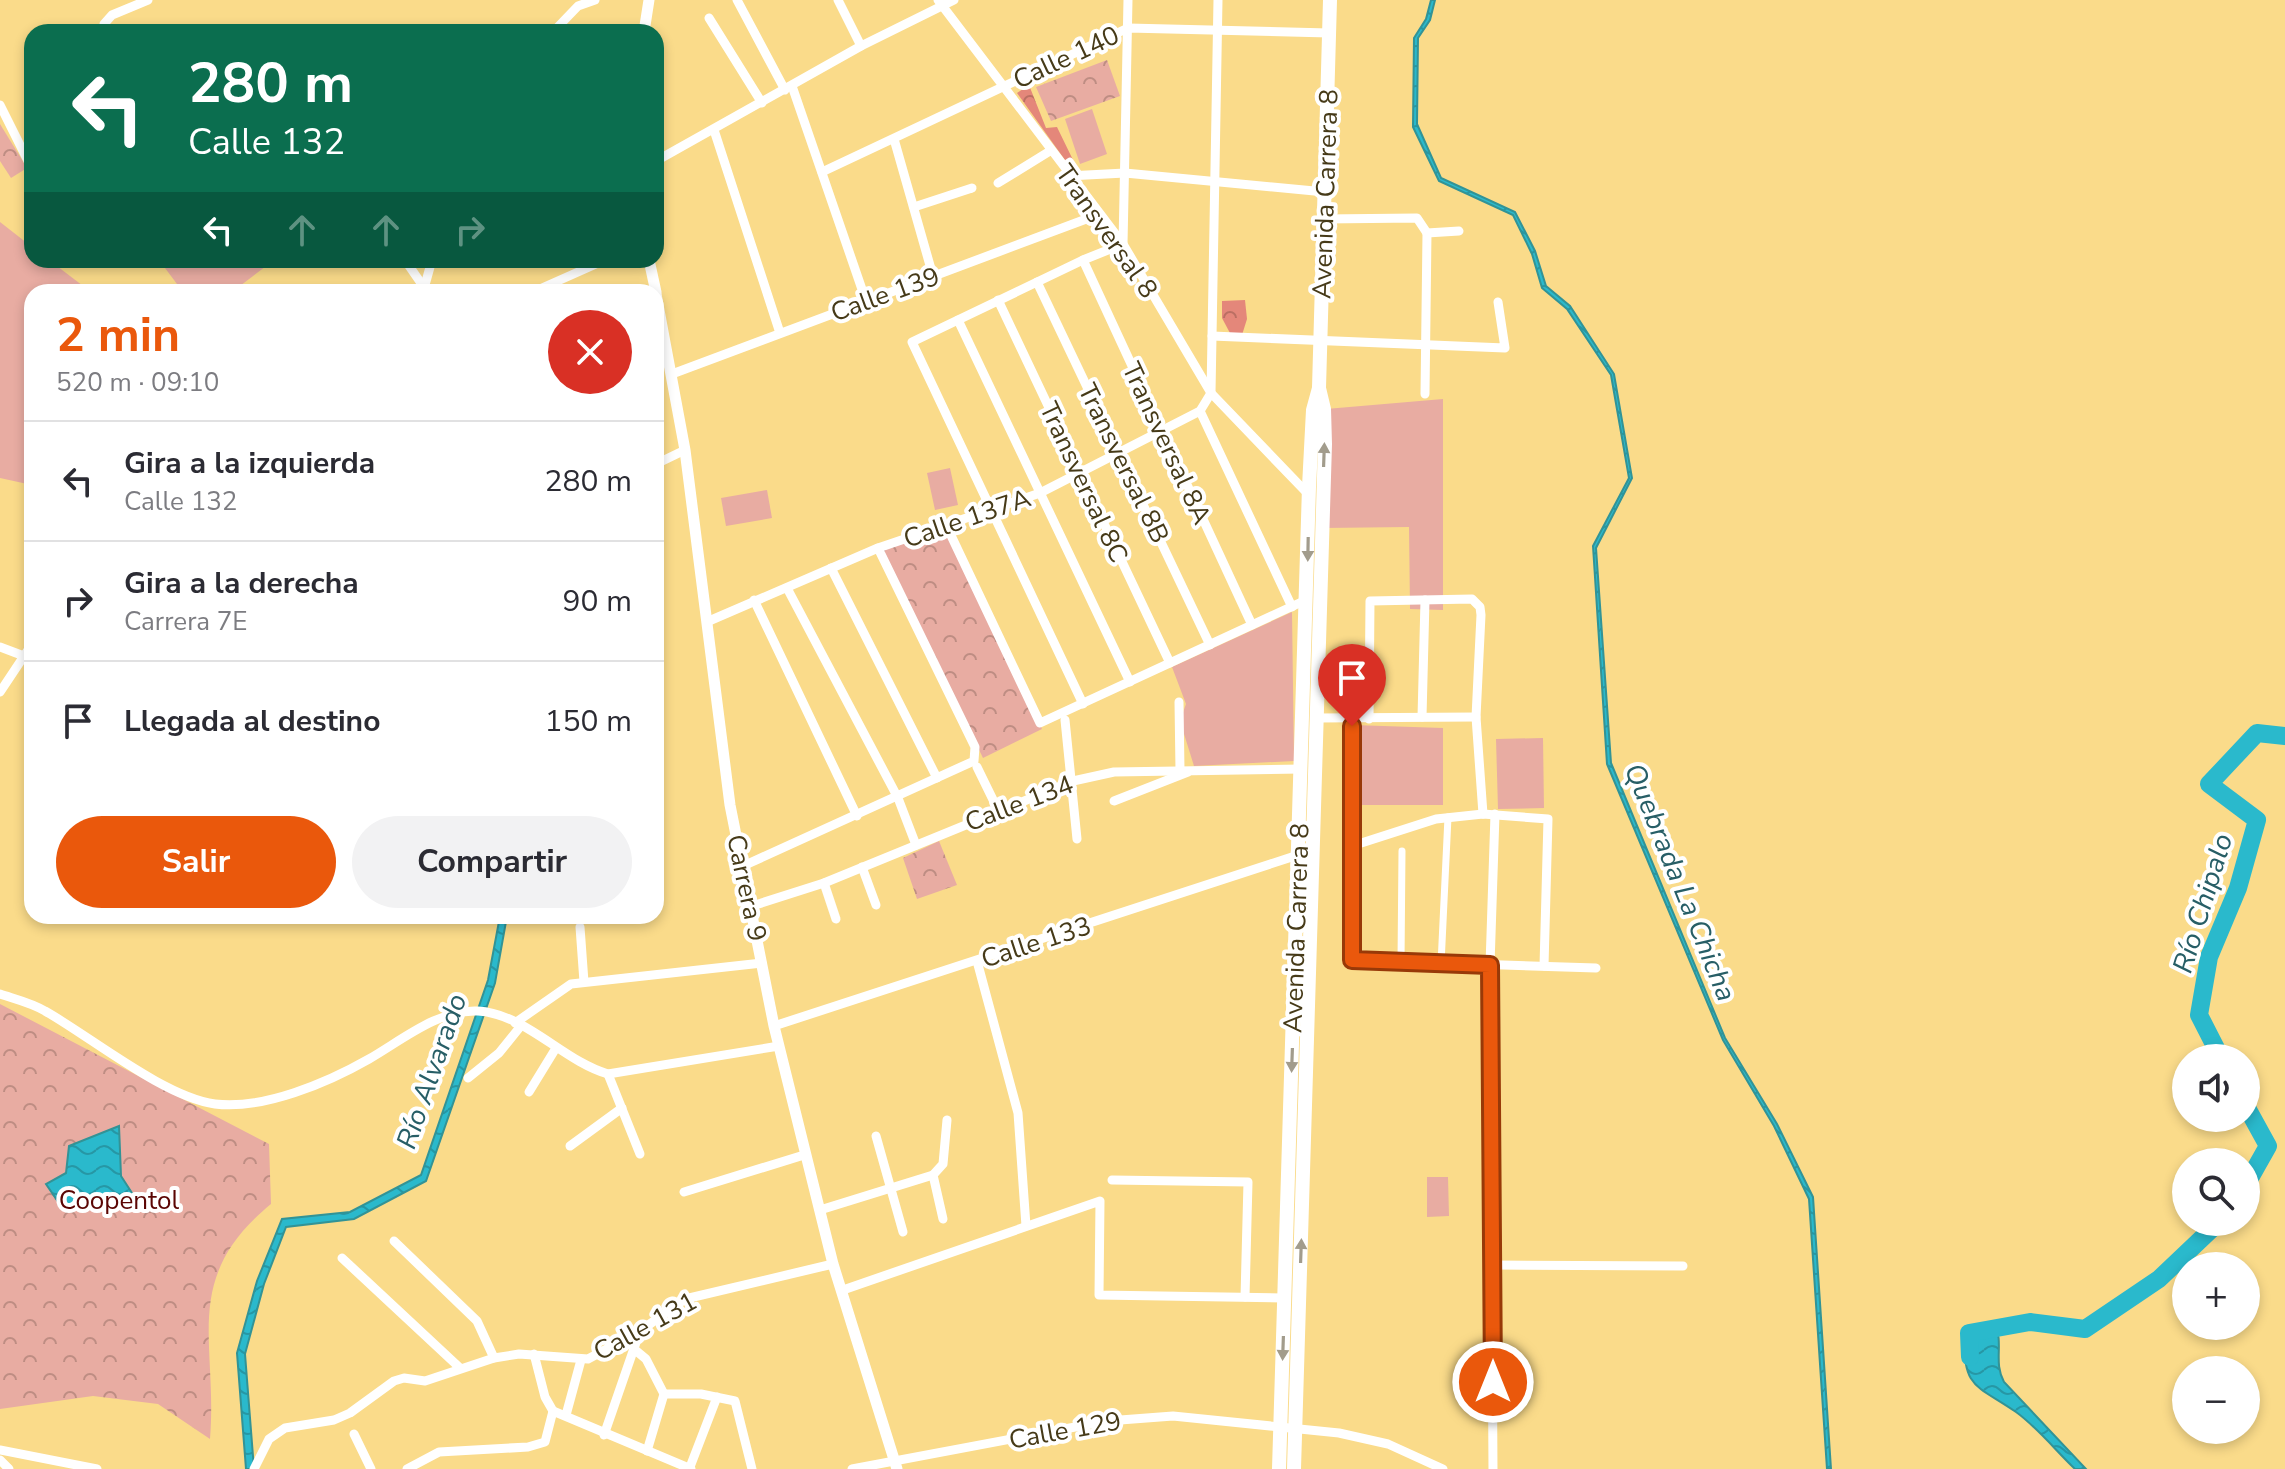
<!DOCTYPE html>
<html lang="es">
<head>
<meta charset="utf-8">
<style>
  :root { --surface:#fff; --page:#f2f2f3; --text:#2b2b33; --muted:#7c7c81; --line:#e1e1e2; --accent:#ea580c }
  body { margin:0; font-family:"Nunito Sans",sans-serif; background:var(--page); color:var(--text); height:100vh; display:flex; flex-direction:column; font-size:30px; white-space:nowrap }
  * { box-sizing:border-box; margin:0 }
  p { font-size:26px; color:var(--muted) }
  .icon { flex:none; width:44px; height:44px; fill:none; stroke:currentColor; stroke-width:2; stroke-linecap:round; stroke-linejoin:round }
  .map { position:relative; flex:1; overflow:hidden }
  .side { position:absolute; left:24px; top:284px; width:640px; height:640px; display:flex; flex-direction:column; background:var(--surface); border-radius:24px; box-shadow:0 4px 12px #0003 }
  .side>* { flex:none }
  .hud { position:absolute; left:24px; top:24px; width:640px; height:244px; border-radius:24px; box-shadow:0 4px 12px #0003; background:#0b6e4f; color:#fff; overflow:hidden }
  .tools { position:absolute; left:2172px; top:1044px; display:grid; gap:16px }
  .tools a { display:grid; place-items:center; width:88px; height:88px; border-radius:50%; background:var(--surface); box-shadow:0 4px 12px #0003; font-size:40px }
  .pin { position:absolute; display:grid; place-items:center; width:68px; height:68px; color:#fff; margin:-82px -34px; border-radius:50% 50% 50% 0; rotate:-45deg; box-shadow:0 0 8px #0007 }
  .pin .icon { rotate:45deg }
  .me { position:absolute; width:88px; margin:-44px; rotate:0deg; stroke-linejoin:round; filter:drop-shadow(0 0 6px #0008) }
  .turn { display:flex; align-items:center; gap:28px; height:168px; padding:0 32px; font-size:36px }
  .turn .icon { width:104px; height:104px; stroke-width:2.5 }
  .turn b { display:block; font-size:56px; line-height:68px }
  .lanes { display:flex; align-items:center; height:76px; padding:0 32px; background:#0003; justify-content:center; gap:40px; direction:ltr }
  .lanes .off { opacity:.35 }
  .round { display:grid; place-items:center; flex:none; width:84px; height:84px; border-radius:42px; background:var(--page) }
  .head { display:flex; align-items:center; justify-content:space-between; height:136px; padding:0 32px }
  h1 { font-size:48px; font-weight:700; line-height:60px; color:var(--accent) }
  .action { display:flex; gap:16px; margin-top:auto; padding:16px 32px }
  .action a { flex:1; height:92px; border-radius:48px; background:var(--accent); color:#fff; font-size:32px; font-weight:700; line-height:92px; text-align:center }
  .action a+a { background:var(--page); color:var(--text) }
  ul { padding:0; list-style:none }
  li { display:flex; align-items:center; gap:24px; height:120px; padding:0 32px; border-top:2px solid var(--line) }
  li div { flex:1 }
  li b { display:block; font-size:30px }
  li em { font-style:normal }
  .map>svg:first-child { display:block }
</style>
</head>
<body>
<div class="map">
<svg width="2285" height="1469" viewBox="0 0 2285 1469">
  <defs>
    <pattern id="forest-crowns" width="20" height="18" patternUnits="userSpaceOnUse" patternTransform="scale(2)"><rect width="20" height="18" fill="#e4877a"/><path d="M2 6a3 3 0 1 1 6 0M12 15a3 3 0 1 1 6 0" fill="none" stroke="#bb6f63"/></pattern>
    <pattern id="park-crowns" width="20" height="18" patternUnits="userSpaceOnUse" patternTransform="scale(2)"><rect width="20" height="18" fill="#e8aca2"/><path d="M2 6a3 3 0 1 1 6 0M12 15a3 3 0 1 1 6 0" fill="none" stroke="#be8d83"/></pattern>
    <pattern id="water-waves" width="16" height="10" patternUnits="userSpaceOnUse" patternTransform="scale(2)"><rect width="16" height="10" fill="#2ab9cc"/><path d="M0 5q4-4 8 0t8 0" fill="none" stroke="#2697a5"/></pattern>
  </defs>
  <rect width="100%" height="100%" fill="#fadb8a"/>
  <g fill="#e8aca2">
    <path d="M1092,109L1107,154L1080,164L1065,119Z"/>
    <path d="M0,222L32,247V260H49L91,292H32V485L0,478Z"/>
    <path d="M159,260H274L232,292H183Z"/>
    <path d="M1443,399V610L1410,609L1409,527L1323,528L1326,409Z"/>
    <path d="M950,468L958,505L935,510L927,473Z"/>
    <path d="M767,490L772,518L726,526L721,498Z"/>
    <path d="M1292,612L1294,761L1194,766L1180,721L1186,704L1172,667Z"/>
    <path d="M1353,725L1443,728V805H1352Z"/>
    <path d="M1543,738L1544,808L1498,809L1496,739Z"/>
    <path d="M1427,1177H1448L1449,1216L1427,1217Z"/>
  </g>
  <g fill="url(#forest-crowns)">
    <path d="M1029,85L1046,128L1057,127L1074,162L1070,167L1017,93Z"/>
    <path d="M1245,300L1247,319L1242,335H1231L1222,318V301Z"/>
  </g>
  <g fill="url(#park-crowns)">
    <path d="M1107,60L1120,96L1051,121L1036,87Z"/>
    <path d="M0,124L27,168L11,178L0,161Z"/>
    <path d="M928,534L949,536L1042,729L983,758L881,548Z"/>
    <path d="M939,841L957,885L917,899L903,858Z"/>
    <path d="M0,1004L269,1144L271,1204C180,1279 218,1340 210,1439L158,1404L93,1396L0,1409Z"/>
  </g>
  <g fill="url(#water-waves)" stroke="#329396" stroke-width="2">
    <path d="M1431,0H1435L1430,20L1418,38L1417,124L1441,178L1515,212L1535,251L1546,286L1570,306L1614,374L1632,478L1596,548L1611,763L1725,1038L1777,1124L1813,1197L1831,1469H1827L1809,1199L1774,1126L1723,1040L1607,764L1593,546L1629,478L1611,375L1567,309L1542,288L1532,254L1513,215L1439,181L1413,127L1414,38L1426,19Z"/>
    <path d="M500,916H507L495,983L426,1181L354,1219L286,1227L264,1284L245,1354L254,1469H246L237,1353L257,1281L282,1219L350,1212L421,1175L488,980Z"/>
    <path d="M119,1126L121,1176L132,1193L111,1209L59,1203L46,1184L66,1173L69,1146Z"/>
    <path d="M1995,1324C2004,1344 1993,1362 2004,1382L2086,1469H2075C2056,1451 2037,1427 2016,1412C1977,1385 1963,1389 1964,1336Z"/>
  </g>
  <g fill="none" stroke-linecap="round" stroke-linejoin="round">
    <g stroke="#2ab9cc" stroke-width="18">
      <path d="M2221,1058L2199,1015L2209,957L2238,888L2257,820L2209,784L2257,733L2285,736"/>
      <path d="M2246,1106L2268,1146L2246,1185"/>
      <path d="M1970,1357L1969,1333L2030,1322L2085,1329L2159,1279L2219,1222"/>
    </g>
    <g stroke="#fff" stroke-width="7">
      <path d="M1401,962L1402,851"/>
      <path d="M1441,964L1448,817"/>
    </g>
    <g stroke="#fff" stroke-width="9">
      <path d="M737,0L785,90"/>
      <path d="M838,0L861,46"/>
      <path d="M938,0L1123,244L1211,393L1309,495"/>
      <path d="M709,18L762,103"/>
      <path d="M105,32L104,24L112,15L148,0"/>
      <path d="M553,32L578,6L595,0"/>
      <path d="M792,86L866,301"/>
      <path d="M0,105L30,165L32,178"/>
      <path d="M714,130L780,333"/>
      <path d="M894,139L933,276"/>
      <path d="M656,161L861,46L954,0"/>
      <path d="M822,172L1128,28L1329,33"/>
      <path d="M1068,176L1125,173L1325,192"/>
      <path d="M998,183L1050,151"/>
      <path d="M914,207L972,188"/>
      <path d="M1324,219L1417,218L1427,233L1459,231"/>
      <path d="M405,260L423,286"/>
      <path d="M1083,260L1252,625"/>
      <path d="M1037,282L1210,645"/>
      <path d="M423,292L432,260"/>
      <path d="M533,292L605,260"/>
      <path d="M998,300L1170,663"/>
      <path d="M958,320L1130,682"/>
      <path d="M1212,336L1505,348L1498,302"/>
      <path d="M672,374L1097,215"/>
      <path d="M1425,394L1427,233"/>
      <path d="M1200,411L1292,607"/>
      <path d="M656,464L685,450"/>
      <path d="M947,527L1040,723L1306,600"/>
      <path d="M831,568L937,778"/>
      <path d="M787,588L898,798L916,845"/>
      <path d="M754,600L857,816"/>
      <path d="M709,621L878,548L1040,493L1200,411L1211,393L1218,0"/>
      <path d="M0,647L24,656"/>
      <path d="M0,692L32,644"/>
      <path d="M1179,702L1180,770"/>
      <path d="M1083,704L912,342L1083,260L1123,244L1128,0"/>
      <path d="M1422,717L1425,600"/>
      <path d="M1318,718L1476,717"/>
      <path d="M1352,719V960L1596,968"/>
      <path d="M1369,719L1370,601L1472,599L1480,607L1481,615L1476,717L1483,814"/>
      <path d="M1065,720L1077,839"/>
      <path d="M977,767L998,810"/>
      <path d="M1114,801L1188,772"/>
      <path d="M1352,846L1436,819L1483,814L1548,819L1544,966"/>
      <path d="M743,866L974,761L975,747L878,548"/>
      <path d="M862,867L876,905"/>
      <path d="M824,883L836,919"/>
      <path d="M752,906L824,883L1073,781L1114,772L1301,769"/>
      <path d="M580,927L584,982"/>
      <path d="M977,961L1018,1113L1026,1226"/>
      <path d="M0,994C15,999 32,1003 45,1011C91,1037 164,1097 215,1104C263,1110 327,1083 369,1059C402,1040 439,1009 478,1011C526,1014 563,1061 608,1074L779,1046"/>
      <path d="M515,1023L571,984L762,963"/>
      <path d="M774,1026L1298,855"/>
      <path d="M608,1074L640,1154"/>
      <path d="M468,1078L499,1053L520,1027"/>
      <path d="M529,1092L556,1048"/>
      <path d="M876,1136L903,1232"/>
      <path d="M570,1146L622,1108"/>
      <path d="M1112,1180L1248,1182L1245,1297"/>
      <path d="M684,1192L804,1155"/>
      <path d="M820,1210L933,1175"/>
      <path d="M943,1219L933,1175L943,1164L947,1120"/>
      <path d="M394,1241L477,1321L494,1358"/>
      <path d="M342,1258L460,1368"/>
      <path d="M1493,1265L1683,1266"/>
      <path d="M843,1290L1100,1201L1099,1295L1284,1298"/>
      <path d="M634,1349L646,1359L664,1394L647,1451"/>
      <path d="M664,1394H701L735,1401L752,1469"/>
      <path d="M553,1411L691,1469"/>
      <path d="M566,1415L581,1360"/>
      <path d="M354,1434L371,1469"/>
      <path d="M604,1435L640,1331"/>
      <path d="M0,1450L97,1469"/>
      <path d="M0,1460L9,1469"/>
      <path d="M690,1467L717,1397"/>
      <path d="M254,1469L269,1439L285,1428L334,1420L350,1413L394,1381L404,1378L425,1381L494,1358L519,1354L588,1359L640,1331L685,1299L833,1264"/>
      <path d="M407,1469L439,1452L528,1447L545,1442L553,1411L545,1397L534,1354"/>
      <path d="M852,1469L1107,1421L1173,1416L1339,1433L1388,1444L1443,1469"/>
      <path d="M1493,1469L1490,965L1495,814"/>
    </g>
    <g stroke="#fff" stroke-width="11">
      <path d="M644,32L649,0"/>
      <path d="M649,260L656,292"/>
      <path d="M656,294L685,450L730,805L774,1026L833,1264L897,1469"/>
    </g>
    <g stroke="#fff" stroke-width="14">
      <path d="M1279,1469L1309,487L1313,410L1319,388L1330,0"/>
      <path d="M1294,1469L1325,444L1324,409L1319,388"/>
    </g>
  </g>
  <defs><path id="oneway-solid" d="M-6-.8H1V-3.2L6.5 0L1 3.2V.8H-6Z" transform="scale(2)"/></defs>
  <g fill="#a29c8c">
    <use href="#oneway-solid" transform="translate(1324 455) rotate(-88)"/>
    <use href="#oneway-solid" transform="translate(1308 549) rotate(91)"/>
    <use href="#oneway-solid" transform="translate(1292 1060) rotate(92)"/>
    <use href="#oneway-solid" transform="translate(1301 1251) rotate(-88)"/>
    <use href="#oneway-solid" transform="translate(1283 1348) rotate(92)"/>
  </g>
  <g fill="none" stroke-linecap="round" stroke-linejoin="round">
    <defs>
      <path id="route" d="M1352,726V960L1490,965L1493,1382"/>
    </defs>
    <use href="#route" stroke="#983908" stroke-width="20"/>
    <use href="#route" stroke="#ea580c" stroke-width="14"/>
  </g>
  <g text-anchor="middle" stroke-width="8" stroke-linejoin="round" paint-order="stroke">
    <g font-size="26" fill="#463a18" stroke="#fff">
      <text transform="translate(1066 57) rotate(-25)" y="9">Calle 140</text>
      <text transform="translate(1325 194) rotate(-88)" y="9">Avenida Carrera 8</text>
      <text transform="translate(1107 231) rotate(55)" y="9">Transversal 8</text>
      <text transform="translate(885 294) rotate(-20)" y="9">Calle 139</text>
      <text transform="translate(1167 443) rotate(65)" y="9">Transversal 8A</text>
      <text transform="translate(1124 463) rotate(64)" y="9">Transversal 8B</text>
      <text transform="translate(1084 482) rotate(65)" y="9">Transversal 8C</text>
      <text transform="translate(967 518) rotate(-19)" y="9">Calle 137A</text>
      <text transform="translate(1019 803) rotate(-21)" y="9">Calle 134</text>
      <text transform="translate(747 888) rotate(78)" y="9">Carrera 9</text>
      <text transform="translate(1296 928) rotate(-88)" y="9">Avenida Carrera 8</text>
      <text transform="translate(1036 942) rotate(-18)" y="9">Calle 133</text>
      <text transform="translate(645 1326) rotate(-29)" y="9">Calle 131</text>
      <text transform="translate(1065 1430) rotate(-10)" y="9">Calle 129</text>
    </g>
    <g font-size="26" fill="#5b0503" stroke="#fff">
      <text x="119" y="1209">Coopentol</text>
    </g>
    <g font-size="28" font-style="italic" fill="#275e66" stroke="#fff">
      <text transform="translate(1681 882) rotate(68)" y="10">Quebrada La Chicha</text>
      <text transform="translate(2202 903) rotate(-73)" y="10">Río Chipalo</text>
      <text transform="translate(431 1071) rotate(-71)" y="10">Río Alvarado</text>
    </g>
  </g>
</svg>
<div class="tools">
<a><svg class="icon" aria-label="sound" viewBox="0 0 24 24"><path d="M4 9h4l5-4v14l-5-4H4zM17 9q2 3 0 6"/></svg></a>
<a><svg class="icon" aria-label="search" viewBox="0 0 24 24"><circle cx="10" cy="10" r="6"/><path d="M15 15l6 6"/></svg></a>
<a>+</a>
<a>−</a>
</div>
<div class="pin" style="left:1352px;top:726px;background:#d93025"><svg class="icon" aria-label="arrive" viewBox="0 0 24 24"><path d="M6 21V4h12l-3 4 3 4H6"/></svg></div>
<svg class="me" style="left:1493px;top:1382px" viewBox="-20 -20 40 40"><circle r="17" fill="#ea580c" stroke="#fff" stroke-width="3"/><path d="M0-11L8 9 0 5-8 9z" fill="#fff"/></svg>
<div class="hud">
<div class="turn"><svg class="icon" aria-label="left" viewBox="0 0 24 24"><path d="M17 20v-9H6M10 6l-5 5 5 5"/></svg><div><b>280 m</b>Calle 132</div></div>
<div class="lanes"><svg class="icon" aria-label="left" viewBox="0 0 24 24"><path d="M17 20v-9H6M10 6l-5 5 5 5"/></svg><svg class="icon off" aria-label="ahead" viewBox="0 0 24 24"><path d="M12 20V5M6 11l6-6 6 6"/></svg><svg class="icon off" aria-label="ahead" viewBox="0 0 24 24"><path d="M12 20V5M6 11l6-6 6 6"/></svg><svg class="icon off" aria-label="right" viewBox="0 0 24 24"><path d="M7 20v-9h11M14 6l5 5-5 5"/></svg></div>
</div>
<section class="side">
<div class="head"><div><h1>2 min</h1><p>520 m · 09:10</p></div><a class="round" style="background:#d93025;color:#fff"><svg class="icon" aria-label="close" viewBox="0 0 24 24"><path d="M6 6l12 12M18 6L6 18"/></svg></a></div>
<ul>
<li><svg class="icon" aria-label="left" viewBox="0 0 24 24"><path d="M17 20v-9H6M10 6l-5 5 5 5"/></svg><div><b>Gira a la izquierda</b><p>Calle 132</p></div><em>280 m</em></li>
<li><svg class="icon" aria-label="right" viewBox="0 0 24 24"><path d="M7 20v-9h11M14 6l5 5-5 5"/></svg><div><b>Gira a la derecha</b><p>Carrera 7E</p></div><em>90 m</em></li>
<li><svg class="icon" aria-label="arrive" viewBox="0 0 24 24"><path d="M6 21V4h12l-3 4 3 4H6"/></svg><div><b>Llegada al destino</b></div><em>150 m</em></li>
</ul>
<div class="action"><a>Salir</a><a>Compartir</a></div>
</section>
</div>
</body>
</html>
